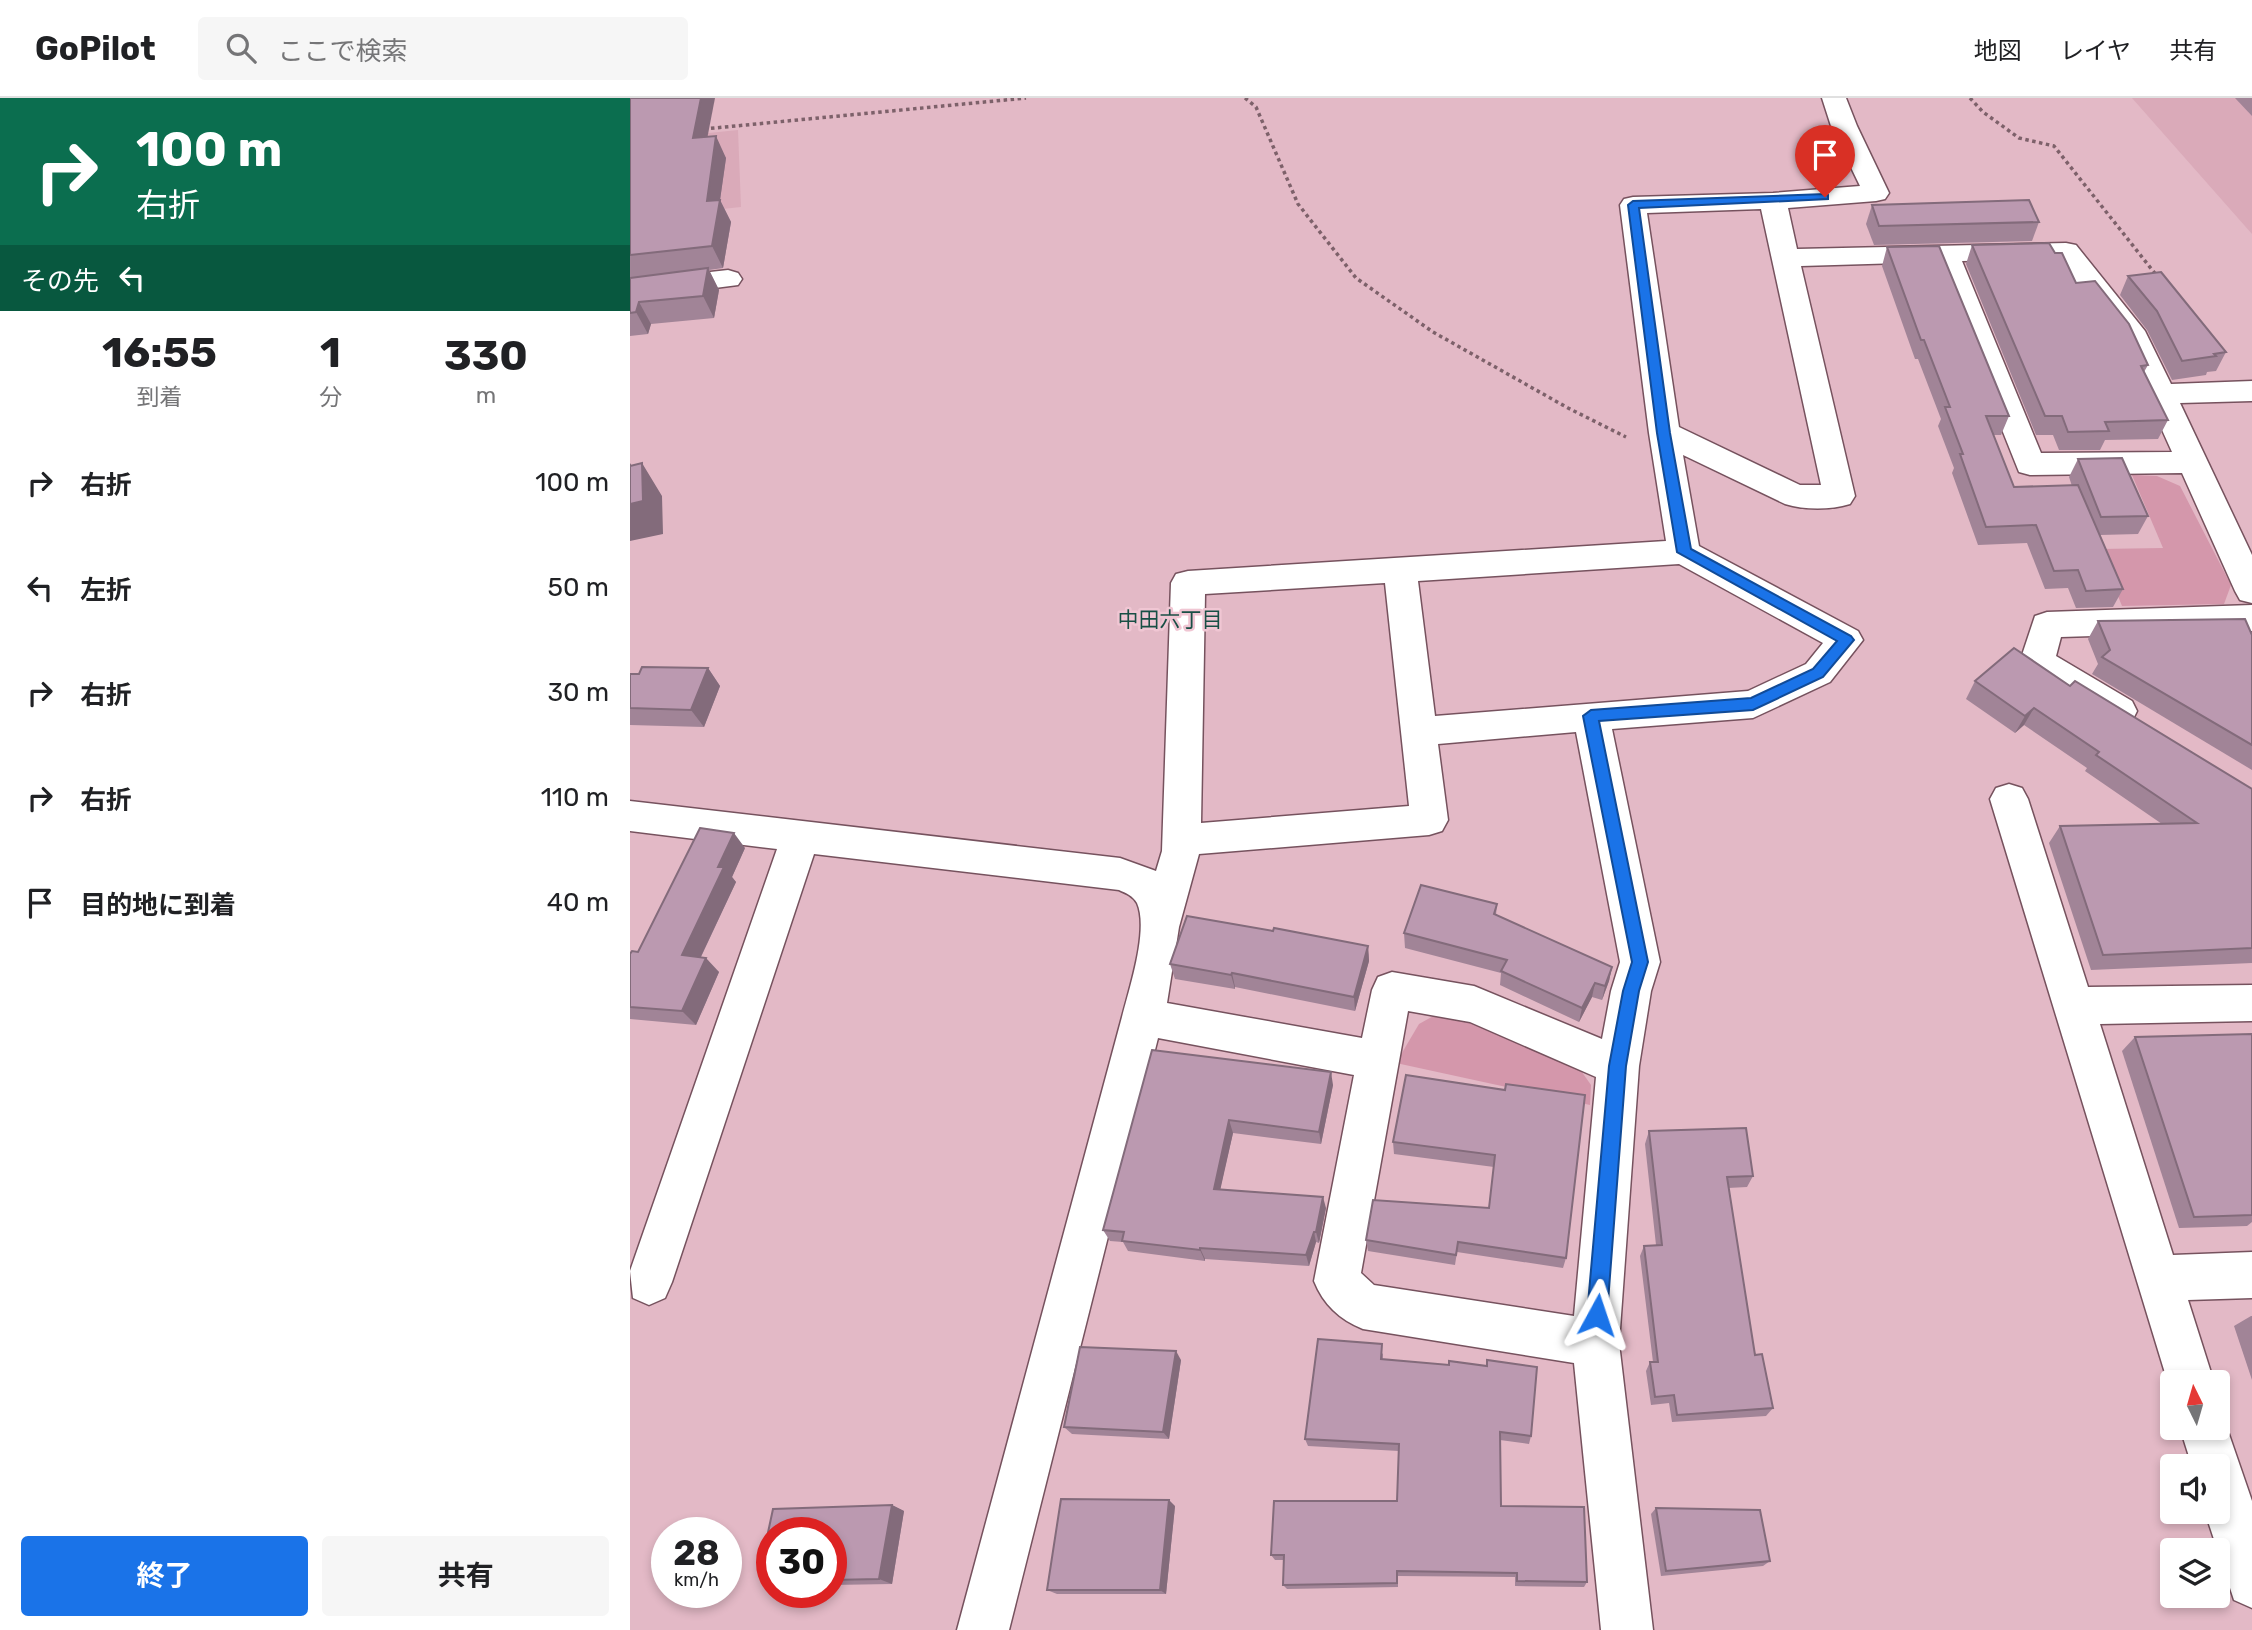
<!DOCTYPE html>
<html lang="ja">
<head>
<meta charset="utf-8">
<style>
  :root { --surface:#fff; --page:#f6f6f6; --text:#202124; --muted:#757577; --line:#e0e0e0; --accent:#1a73e8 }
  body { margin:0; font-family:Rubik,"Noto Sans JP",sans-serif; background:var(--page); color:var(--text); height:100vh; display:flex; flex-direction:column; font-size:26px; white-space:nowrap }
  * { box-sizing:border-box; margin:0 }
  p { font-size:23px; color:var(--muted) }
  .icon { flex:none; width:38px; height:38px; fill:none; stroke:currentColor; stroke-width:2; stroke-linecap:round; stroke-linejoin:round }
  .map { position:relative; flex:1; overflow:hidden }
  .panel { display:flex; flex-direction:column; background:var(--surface); width:630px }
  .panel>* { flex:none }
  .banner { background:#0b6e4f; color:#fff; overflow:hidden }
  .needle { width:46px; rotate:355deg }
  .tools { position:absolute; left:1530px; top:1272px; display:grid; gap:14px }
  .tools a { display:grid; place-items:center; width:70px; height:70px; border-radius:7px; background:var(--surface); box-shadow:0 4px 10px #0003; font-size:35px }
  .speed { position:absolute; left:21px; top:1419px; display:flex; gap:14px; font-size:35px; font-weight:700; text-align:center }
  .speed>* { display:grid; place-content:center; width:91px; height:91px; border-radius:50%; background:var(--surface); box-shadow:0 4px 10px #0003; line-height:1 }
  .speed small { font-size:18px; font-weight:400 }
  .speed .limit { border:10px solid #d22; background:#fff; color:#111 }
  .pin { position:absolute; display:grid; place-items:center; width:60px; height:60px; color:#fff; margin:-72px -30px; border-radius:50% 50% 50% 0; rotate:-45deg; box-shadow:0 0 7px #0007 }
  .pin .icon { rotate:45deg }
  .me { position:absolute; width:77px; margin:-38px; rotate:5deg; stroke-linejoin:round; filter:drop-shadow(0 0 5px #0008) }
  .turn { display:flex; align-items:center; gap:24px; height:147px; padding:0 21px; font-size:32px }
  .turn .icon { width:91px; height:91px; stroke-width:2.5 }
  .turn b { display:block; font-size:49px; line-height:60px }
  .then { display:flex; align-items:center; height:66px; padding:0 21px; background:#0003; gap:14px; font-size:26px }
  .eta { display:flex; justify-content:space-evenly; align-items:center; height:119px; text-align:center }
  .eta b { font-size:42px; font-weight:700; line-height:49px }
  .action { display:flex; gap:14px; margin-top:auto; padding:14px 21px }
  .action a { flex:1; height:80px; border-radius:7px; background:var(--accent); color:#fff; font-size:28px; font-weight:700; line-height:80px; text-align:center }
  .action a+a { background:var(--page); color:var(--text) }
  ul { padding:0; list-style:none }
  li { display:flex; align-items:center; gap:21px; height:105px; padding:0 21px }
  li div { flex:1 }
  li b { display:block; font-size:26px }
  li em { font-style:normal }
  header { display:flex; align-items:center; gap:42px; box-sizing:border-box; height:98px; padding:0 35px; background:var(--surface); border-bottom:2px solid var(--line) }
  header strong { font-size:33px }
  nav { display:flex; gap:38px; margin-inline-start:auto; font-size:24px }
  .search { width:490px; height:63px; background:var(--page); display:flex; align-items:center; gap:18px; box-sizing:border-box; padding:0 24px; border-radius:7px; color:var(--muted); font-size:26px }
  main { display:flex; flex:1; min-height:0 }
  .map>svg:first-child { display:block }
</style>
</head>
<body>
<header>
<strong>GoPilot</strong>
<div class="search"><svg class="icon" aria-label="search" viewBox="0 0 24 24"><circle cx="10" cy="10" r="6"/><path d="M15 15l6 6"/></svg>ここで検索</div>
<nav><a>地図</a><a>レイヤ</a><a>共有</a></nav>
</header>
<main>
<section class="panel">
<div class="banner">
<div class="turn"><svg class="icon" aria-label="right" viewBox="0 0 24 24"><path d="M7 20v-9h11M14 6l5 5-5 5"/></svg><div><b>100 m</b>右折</div></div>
<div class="then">その先<svg class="icon" aria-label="left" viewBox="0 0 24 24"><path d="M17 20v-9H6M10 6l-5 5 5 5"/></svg></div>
</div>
<div class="eta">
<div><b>16:55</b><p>到着</p></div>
<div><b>1</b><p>分</p></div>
<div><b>330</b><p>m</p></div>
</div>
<ul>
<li><svg class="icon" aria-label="right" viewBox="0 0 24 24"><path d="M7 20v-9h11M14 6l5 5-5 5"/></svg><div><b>右折</b></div><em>100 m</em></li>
<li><svg class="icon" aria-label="left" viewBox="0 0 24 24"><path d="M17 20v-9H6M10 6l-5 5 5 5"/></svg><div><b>左折</b></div><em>50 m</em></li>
<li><svg class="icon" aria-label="right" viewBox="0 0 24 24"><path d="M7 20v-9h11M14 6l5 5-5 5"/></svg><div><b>右折</b></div><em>30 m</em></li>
<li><svg class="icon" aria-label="right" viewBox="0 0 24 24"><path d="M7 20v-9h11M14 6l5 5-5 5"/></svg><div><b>右折</b></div><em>110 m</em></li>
<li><svg class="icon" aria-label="arrive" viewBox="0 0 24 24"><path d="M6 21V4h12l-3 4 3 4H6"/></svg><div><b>目的地に到着</b></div><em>40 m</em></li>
</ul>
<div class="action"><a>終了</a><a>共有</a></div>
</section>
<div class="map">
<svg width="1622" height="1532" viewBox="0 0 1622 1532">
  <rect width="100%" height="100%" fill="#e3b9c6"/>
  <g fill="#daaab9">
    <path d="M1502,0H1622V136Z"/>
    <path d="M108,32L111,109L0,121V43Z"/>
  </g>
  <g fill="#d497ab">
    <path d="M1502,377L1527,378L1550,388L1601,487L1594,506L1492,508L1469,451L1533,450Z"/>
    <path d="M816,911L947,967L961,987L960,1007L766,965L789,926Z"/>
  </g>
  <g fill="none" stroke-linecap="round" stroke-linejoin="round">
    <defs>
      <g id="minor">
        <path d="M1192,0H1216L1227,28L1259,95L1255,101L1246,103L1158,110L1167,151L1436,145L1446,147L1515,233L1541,286L1622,283V303L1550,305L1622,457V505L1610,502L1605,493L1552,375L1400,377L1389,374L1305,164L1171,168L1225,398L1220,406C1200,412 1175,412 1155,406L1053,357L1069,448L1228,533L1233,542L1200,584L1123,620L982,631L1030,864L1021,893L1009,968L989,1245L1023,1532H971L944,1265L733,1231C710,1222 693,1206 684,1183L724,977L528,940L379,1532H327L492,919C499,891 519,832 507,805C503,798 496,795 489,792L184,756L42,1184L35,1200L19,1207L3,1200L0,1173L147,751L0,733V703L490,760L526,773L532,753L541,485L546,476L558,473L1036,443L1019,335L990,107L994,101L1003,99L1143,95L1230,88L1201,28ZM1131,111L1191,387H1170L1049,329L1017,115ZM1428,161L1492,243L1542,354L1411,355L1332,163ZM1049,466L1193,545L1176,566L1118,593L805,618L788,483ZM755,485L779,708L571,725L575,496ZM946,634L990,864L981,893L972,941L844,888L762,874L748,879L742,892L732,940L537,905L549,829L569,756L799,737L812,733L818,722L808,646ZM778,913L840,924L966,979L944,1218L744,1187L731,1175Z"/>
        <path d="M98,172L108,175L112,181L108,187L0,201V183Z"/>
        <path d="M1622,507V533L1431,539L1426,558L1502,603L1507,613L1502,623L1489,627L1476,623L1395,572L1390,563L1405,518L1417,514Z"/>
        <path d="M1379,686L1392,690L1398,701L1458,889L1622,887V923L1470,926L1543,1157L1622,1154V1200L1558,1202L1584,1284H1542V1298L1360,701L1366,690Z"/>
        <path d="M1587,1311L1591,1313L1622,1403V1510L1604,1502L1575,1414H1587V1368H1562L1550,1330H1587Z"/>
      </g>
    </defs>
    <use href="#minor" stroke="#76525e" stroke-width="3"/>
    <g stroke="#7d616a" stroke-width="3.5" stroke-dasharray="3.5 3.5" stroke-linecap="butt">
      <path d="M615,0L626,9L668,106L726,180L803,234L938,310L996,339"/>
      <path d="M1340,0L1353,14L1389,40L1424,48L1527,178"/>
      <path d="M74,31L396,0"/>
    </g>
    <use href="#minor" fill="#fff" fill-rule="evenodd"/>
  </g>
  <g fill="#a18497">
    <path d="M0,0L78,38L96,60L90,102L101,124L93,170L79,172L89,192L84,220L21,226L18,236L0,238Z"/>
    <path d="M1605,0H1622V18Z"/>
    <path d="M1242,107L1409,124L1402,143L1244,147L1236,126Z"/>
    <path d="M1342,147L1425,155L1446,185L1518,267L1514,274L1538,322L1528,341L1475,342L1470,352H1429L1423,337H1406L1336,166Z"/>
    <path d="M1257,149L1379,318L1371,337H1363L1384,389L1442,388L1439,379L1448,361L1518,418L1508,436L1470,437L1493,491L1483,509L1446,510L1438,490L1415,491L1397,445L1348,447L1322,375L1324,370L1308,328L1311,321L1288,261H1285L1252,168Z"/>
    <path d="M1498,178L1596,254L1586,273L1577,274L1576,277L1542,282L1517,232L1490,197Z"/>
    <path d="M1468,523L1622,537V672L1462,576L1468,566L1458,541Z"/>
    <path d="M78,570L90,588L74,629L0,627V576H9Z"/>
    <path d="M1345,583L1440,588L1622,691V865L1461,872L1419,745L1430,728L1532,726L1455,673L1457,670L1394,627L1385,635L1336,601Z"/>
    <path d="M115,750L102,779L106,784L71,859L89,874L66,927L0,921V856L8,854Z"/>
    <path d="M867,806L866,817L982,869L979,883L972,902L962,899L949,924L870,887L871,875L775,850L774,835Z"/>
    <path d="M738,848L739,863L725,913L605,889V891L545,881L540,866Z"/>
    <path d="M1622,936V1124L1617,1128L1549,1130L1492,953L1505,939Z"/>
    <path d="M522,952L703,987L691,1046L603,1035L590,1091L696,1110L689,1145L686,1144L679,1168L575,1161V1163L498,1153L493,1144L480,1143L473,1132Z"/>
    <path d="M875,992L936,1160L933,1170L827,1154L825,1167L738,1153L736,1142L859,1110L864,1069L764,1056L763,1044Z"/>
    <path d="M1019,1033L1123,1078L1117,1089L1098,1090L1125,1257L1143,1310L1136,1318L1042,1324L1039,1305L1021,1307L1016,1273L1020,1264H1023L1010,1158L1014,1148L1026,1147L1015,1046Z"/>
    <path d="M1621,1218H1622V1282L1604,1228Z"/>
    <path d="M753,1255V1261L901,1338L899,1346L870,1342L871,1408L957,1484L954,1489L885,1488V1479L768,1478V1489L657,1491L653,1487L654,1462H645L641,1457L767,1403L769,1353L678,1348L675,1341Z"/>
    <path d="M551,1262L539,1341L442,1336L434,1329Z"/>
    <path d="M262,1407L274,1413L262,1486L201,1487V1435H142V1475L130,1472L143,1411Z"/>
    <path d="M545,1408L536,1496H427L417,1492Z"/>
    <path d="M1026,1410L1140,1463L1133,1468L1031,1478L1021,1416Z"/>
  </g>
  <g fill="#836b7b">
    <path d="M71,0H85L73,62L63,40Z"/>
    <path d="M86,38L96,60L90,102L101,124L93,170L82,148L77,103Z"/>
    <path d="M78,170L89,192L84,220L73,198Z"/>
    <path d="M9,204L21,226L18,236L6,214Z"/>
    <path d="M0,365L12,384V365L32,398L33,436L0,443Z"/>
    <path d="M78,570L90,588L74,629L61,612Z"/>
    <path d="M1404,610L1394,627L1385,635L1395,618Z"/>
    <path d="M104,735L115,750L102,779L106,784L65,871L52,857L88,769Z"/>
    <path d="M738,848L739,863L725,913L724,899Z"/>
    <path d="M76,860L89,874L66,927L52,913Z"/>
    <path d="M982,869L979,883L972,902L975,888Z"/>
    <path d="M602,875L605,889V891L601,877Z"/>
    <path d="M965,885L962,899L949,924L952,910Z"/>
    <path d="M701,974L703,987L691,1046L689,1034Z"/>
    <path d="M599,1022L603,1035L588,1102L584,1091Z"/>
    <path d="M693,1099L696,1110L689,1145L686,1134Z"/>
    <path d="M684,1134L686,1144L679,1168L676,1157Z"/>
    <path d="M570,1150L575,1161V1163L570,1152Z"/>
    <path d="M546,1253L551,1262L539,1341L533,1334Z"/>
    <path d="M539,1402L545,1408L536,1496L530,1492Z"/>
    <path d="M262,1407L274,1413L262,1486L249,1481Z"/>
  </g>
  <g fill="#bb99b0" stroke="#836b7b" stroke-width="2">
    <path d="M0,0H71L63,40L86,38L77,103L90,102L82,148L0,157Z"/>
    <path d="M1399,102L1409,124L1249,128L1242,107Z"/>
    <path d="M1419,145L1425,155H1432L1446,185L1465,183L1499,226L1518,267L1511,268L1538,322L1475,324L1479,333L1438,334L1432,318H1415L1342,147Z"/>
    <path d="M1309,148L1379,318H1356L1384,389L1448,387L1493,491L1456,493L1448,472L1424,473L1406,427L1356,429L1330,356H1333L1315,309H1320L1294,242H1291L1257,149Z"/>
    <path d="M78,170L73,198L9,204L6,214L0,215V180Z"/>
    <path d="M1531,174L1596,254L1584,256L1586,258L1552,263L1527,213L1498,178Z"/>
    <path d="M1492,360L1518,418L1471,419L1448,361Z"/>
    <path d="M12,365L13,403L0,406V368Z"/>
    <path d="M1615,521L1622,537V647L1472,559L1480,552L1468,523Z"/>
    <path d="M1384,550L1440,588L1445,583L1622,691V850L1473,857L1430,728L1567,725L1466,657L1469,654L1404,610L1395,618L1345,583Z"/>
    <path d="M12,569L78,570L61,612L0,610V576H9Z"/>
    <path d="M70,730L104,735L88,769H94L52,857L76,860L52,913L0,909V856L2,853L8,854Z"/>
    <path d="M791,787L867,806L864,816L982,869L975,888L965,885L952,910L871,873L877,862L774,835Z"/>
    <path d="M557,818L643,833L644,830L738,848L724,899L602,875L601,877L540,866Z"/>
    <path d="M1622,936V1117L1564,1119L1505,939Z"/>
    <path d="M522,952L701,974L689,1034L599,1022L584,1091L693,1099L686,1134H684L676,1157L570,1150V1152L492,1143L494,1134L473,1132Z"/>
    <path d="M776,977L875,992L876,986L955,997L936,1160L828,1144L826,1157L736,1142L743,1102L859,1110L865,1057L763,1044Z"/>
    <path d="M1116,1030L1123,1078L1097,1079L1125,1257L1132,1256L1143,1310L1047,1317L1044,1297L1025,1299L1020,1264H1028L1014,1148L1032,1147L1019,1033Z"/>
    <path d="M688,1241L752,1246L751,1261L819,1267V1263L857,1268V1262L907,1269L901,1338L870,1334L871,1408L954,1409L957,1484L887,1483V1475L767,1473V1485L653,1487L654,1457H641L644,1403H767L769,1346L675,1341Z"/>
    <path d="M450,1249L546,1253L533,1334L434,1329Z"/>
    <path d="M431,1401L539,1402L530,1492H417Z"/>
    <path d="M262,1407L249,1481L201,1482V1435H142V1471L130,1472L143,1411Z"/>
    <path d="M1026,1410L1130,1412L1140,1463L1036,1473Z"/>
  </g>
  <path fill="#1a73e8" stroke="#114b97" stroke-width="2" d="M1195,96L1198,97V101L1009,110L1040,335L1061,451L1221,538L1224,542L1193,579L1123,612L969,623L1018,864L1009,893L996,968L977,1217L974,1224L967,1227L960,1224L957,1217L979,968L993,893L1002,864L953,618L961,612L1121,600L1183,571L1207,543L1047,454L1027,335L998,107L1003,103Z"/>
  <g text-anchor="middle" stroke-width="5" stroke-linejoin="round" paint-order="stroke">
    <g font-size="21" fill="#184f45" stroke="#f0c6d3">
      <text x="540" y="529">中田六丁目</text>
    </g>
  </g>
</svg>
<div class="tools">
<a><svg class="needle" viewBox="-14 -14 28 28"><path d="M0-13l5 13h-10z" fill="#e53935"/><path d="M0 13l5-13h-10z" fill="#757577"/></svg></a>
<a><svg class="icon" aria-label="sound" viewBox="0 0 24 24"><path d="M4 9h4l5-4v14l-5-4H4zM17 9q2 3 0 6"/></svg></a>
<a><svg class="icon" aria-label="layers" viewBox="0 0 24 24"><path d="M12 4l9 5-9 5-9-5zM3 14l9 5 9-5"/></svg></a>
</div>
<div class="speed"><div>28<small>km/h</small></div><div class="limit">30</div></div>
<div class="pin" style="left:1195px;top:99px;background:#d93025"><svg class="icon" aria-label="arrive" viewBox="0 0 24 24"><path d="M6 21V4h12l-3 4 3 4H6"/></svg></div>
<svg class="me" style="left:967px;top:1217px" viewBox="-20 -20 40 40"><path d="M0-17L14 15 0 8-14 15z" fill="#1a73e8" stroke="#fff" stroke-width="4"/></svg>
</div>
</main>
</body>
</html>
